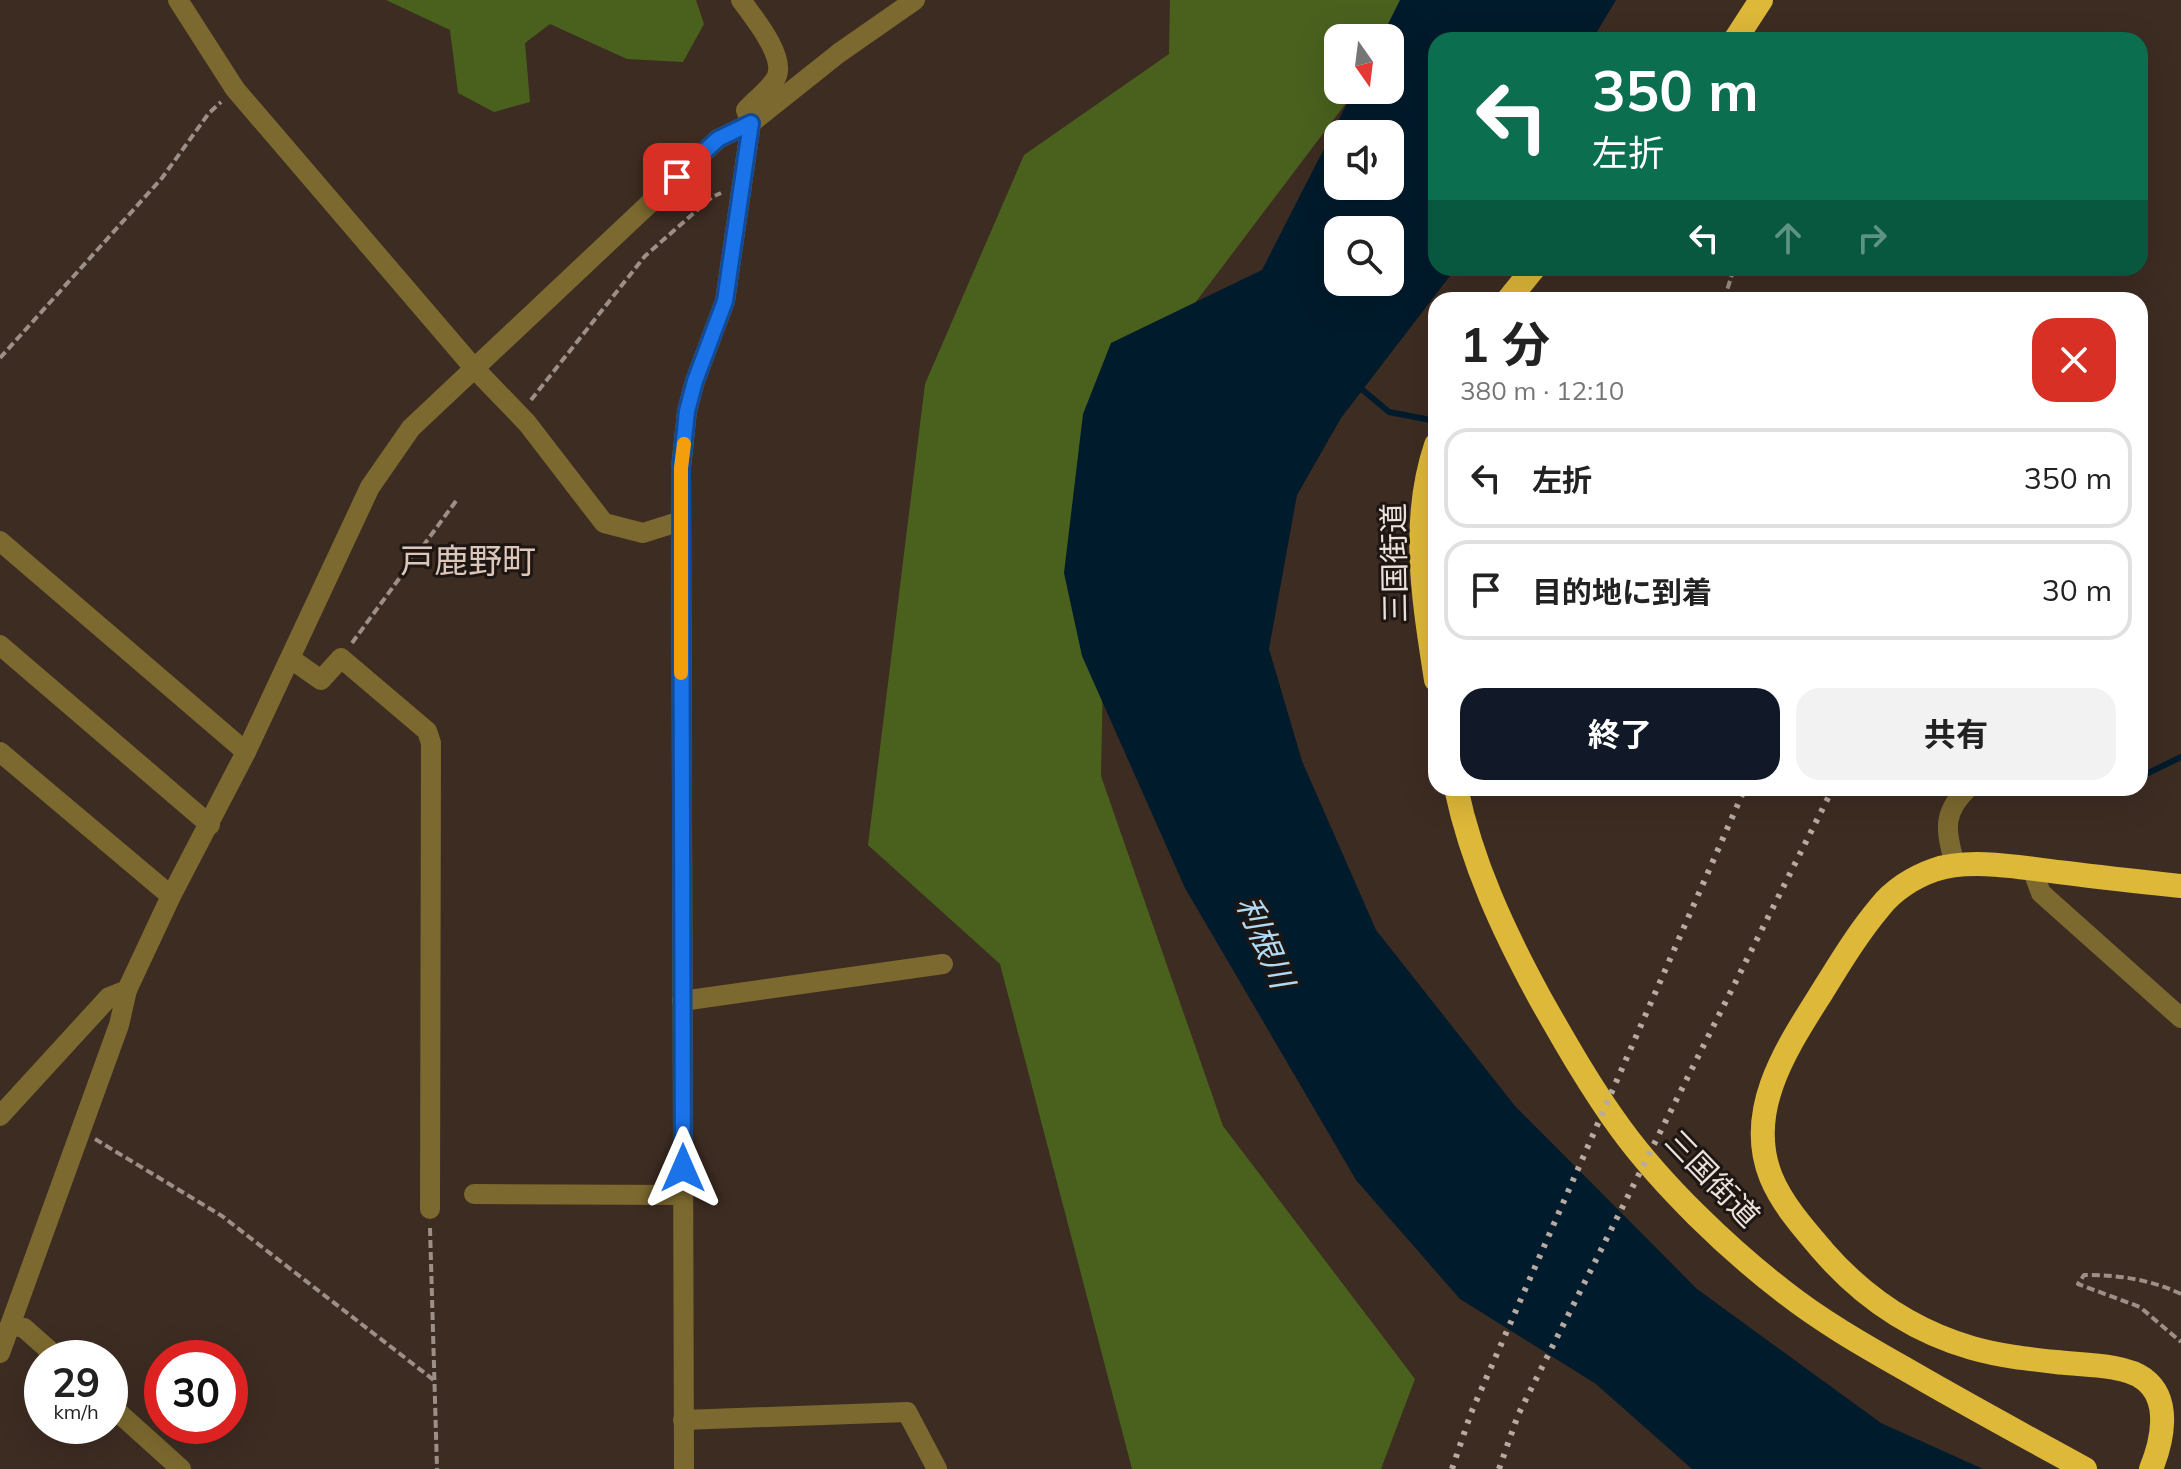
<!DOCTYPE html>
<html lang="ja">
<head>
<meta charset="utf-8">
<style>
  :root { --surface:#fff; --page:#f2f2f2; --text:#222; --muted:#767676; --line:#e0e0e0; --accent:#111827 }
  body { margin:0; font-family:Mulish,"Noto Sans JP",sans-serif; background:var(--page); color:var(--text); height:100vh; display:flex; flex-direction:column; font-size:30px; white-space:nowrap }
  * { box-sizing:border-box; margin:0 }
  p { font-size:26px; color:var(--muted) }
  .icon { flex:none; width:44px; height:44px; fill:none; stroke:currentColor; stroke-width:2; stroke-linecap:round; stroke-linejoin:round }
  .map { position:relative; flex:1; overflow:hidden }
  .drawer { position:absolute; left:1428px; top:292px; width:720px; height:504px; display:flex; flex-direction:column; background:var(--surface); border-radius:24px; box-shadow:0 8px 32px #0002 }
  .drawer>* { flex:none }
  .hud { position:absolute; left:1428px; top:32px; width:720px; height:244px; border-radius:24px; box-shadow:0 8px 32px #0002; background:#0b6e4f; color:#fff; overflow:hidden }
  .needle { width:52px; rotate:166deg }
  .buttons { position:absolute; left:1324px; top:24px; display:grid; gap:16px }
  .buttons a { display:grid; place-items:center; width:80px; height:80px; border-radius:16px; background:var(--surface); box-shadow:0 8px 32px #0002; font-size:40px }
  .speed { position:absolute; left:24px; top:1340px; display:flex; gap:16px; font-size:40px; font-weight:700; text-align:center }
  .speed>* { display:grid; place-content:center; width:104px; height:104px; border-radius:50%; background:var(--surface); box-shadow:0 8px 32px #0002; line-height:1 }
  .speed small { font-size:20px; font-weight:400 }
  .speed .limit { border:12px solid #d22; background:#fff; color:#111 }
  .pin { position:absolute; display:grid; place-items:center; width:68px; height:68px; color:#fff; margin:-34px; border-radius:16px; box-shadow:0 4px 12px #0006 }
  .me { position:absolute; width:88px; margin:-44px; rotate:0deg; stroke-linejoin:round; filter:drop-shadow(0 0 6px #0008) }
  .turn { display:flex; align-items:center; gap:28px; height:168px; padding:0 32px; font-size:36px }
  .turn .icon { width:104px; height:104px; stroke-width:2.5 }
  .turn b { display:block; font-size:56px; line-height:68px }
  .lanes { display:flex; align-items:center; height:76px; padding:0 32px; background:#0003; justify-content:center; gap:40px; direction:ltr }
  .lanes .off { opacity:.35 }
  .round { display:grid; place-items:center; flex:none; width:84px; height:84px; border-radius:24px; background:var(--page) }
  .head { display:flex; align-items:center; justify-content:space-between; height:136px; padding:0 32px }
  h1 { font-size:48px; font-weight:700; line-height:60px }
  .button { display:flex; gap:16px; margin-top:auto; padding:16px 32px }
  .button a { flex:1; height:92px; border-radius:24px; background:var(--accent); color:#fff; font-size:32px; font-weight:700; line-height:92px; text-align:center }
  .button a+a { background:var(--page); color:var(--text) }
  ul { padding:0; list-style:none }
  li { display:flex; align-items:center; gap:24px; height:100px; margin:0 16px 12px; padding:0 16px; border:4px solid var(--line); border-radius:24px }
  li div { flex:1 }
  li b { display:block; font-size:30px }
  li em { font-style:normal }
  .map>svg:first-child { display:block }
</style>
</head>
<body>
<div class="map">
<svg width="2181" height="1469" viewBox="0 0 2181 1469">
  <rect width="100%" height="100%" fill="#3d2c22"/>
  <g fill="#4a611e">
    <path d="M386,0H696L704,24L683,62L627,59L550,24L525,43L530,102L494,112L458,93L450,30Z"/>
    <path d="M1170,0H1424L1390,38H1338V90H1356L1108,418L1101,776L1223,1126L1415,1379L1381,1469H1132L1000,964L868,845L925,384L1024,155L1169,54Z"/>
  </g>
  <path fill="#001b2c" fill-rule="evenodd" d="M1400,0H1616L1592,40H1436V268H1456L1341,418L1297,495L1269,649L1302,761L1376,930L1515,1106L1697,1289L1881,1423L1983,1469H1692L1596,1384L1460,1299L1356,1180L1185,888L1082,656L1064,573L1083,414L1111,343L1262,270L1354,90H1390V38H1381ZM1338,134H1390V186H1338ZM1338,230H1390V282H1338Z"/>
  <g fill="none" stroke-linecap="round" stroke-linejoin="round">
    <g stroke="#001b2c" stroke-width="6">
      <path d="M1358,386L1389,412L1436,421"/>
      <path d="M2140,777L2181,757"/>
    </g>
    <g stroke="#9c8f87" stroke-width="4" stroke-dasharray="8 4" stroke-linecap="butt">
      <path d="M1724,300L1734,268"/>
      <path d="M0,358L162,178L209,113L221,102"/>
      <path d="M531,400L645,256L712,197L721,193"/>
      <path d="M352,643L456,501"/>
      <path d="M95,1139L222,1216L435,1381"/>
      <path d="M430,1228L437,1469"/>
      <path d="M2181,1294C2149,1279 2119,1275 2084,1275L2078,1284L2140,1307L2181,1342"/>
    </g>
    <g stroke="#7c692f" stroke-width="20">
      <path d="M178,0L235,89L474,368L527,423L604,523L643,533L681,521"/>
      <path d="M0,541L246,752"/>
      <path d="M0,645L210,825"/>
      <path d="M291,659L321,680L341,658L427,731L431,743L430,1209"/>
      <path d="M0,752L171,896"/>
      <path d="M1955,866C1947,832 1940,815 1968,788"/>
      <path d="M2032,869L2041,893L2181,1018"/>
      <path d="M682,1001L943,964"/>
      <path d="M0,1116L109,997L127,990"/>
      <path d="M474,1194L683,1195"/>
      <path d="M10,1325L24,1328L58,1358"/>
      <path d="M0,1353L119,1025L127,990L171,896L246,752L370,487L411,428L718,139L751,123L746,110C755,100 770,89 776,78C787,57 753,17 741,0"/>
      <path d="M110,1405L181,1469"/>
      <path d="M683,1420L907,1412L937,1469"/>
      <path d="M684,1469L681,468L687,411L695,381L725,301L751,123L839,53L915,0"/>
    </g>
    <g stroke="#deb839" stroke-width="24">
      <path d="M1735,40L1761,0"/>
      <path d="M1508,300L1534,268"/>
      <path d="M1436,445C1410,522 1424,602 1436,680"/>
      <path d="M1456,788C1472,864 1504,932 1541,1000C1566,1044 1591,1088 1621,1129C1662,1185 1727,1248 1783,1291C1826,1325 1874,1351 1921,1378C1975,1409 2030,1439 2085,1469"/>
      <path d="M2151,1469C2162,1442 2172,1400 2144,1379C2125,1364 2080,1365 2056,1362C2028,1359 2000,1356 1972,1348C1913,1331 1863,1297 1823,1251C1804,1229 1782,1204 1771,1177C1744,1110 1788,1046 1822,992C1840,963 1858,933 1880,907C1893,890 1914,877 1934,870C1972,857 2028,869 2067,873C2105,878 2143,882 2181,886"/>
    </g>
    <g stroke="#b7aaa3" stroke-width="6" stroke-dasharray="4 8" stroke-linecap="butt">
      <path d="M1452,1469L1471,1413L1745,788"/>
      <path d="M1499,1469L1518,1415L1833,788"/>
    </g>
  </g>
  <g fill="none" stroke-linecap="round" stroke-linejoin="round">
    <defs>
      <path id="route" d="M677,177L718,139L751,123L725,301L695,381L687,411L681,468L683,1168"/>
    </defs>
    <use href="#route" stroke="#114b97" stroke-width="20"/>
    <use href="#route" stroke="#1a73e8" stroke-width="14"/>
    <path stroke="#f59e0b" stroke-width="14" d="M681,673V468L684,444"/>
  </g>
  <g text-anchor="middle" stroke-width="6" stroke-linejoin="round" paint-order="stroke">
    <g font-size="30" fill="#ece1db" stroke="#1e1612">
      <text transform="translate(1395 563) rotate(-91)" y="10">三国街道</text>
      <text transform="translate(1712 1179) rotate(46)" y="10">三国街道</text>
    </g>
    <g font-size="32" font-style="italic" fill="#afdaf6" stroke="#1e1612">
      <text transform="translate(1265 942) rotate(67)" y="11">利根川</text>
    </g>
    <g font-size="34" fill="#dcc6b9" stroke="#1e1612">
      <text x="468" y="573">戸鹿野町</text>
    </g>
  </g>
</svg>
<div class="buttons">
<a><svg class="needle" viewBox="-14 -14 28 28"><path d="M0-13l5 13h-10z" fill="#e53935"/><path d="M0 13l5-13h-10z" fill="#767676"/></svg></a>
<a><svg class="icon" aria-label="sound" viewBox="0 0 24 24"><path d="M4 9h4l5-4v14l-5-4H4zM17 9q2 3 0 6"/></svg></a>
<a><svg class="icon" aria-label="search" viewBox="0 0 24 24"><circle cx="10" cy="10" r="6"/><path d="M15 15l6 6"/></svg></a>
</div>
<div class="speed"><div>29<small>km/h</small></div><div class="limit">30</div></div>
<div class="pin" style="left:677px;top:177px;background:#d93025"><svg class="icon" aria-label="arrive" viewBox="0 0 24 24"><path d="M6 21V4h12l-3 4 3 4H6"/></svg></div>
<svg class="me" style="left:683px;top:1168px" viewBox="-20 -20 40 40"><path d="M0-17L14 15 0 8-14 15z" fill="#1a73e8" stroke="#fff" stroke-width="4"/></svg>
<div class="hud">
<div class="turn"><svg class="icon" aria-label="left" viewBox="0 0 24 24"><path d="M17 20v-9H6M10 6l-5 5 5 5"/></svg><div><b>350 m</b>左折</div></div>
<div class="lanes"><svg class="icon" aria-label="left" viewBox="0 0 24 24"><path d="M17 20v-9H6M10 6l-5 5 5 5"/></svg><svg class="icon off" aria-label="ahead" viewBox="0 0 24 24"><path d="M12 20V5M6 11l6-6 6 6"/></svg><svg class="icon off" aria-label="right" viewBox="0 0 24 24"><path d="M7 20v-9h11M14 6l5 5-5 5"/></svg></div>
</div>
<section class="drawer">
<div class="head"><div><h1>1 分</h1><p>380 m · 12:10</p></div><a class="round" style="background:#d93025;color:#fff"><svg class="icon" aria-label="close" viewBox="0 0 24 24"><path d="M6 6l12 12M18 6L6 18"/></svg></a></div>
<ul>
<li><svg class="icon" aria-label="left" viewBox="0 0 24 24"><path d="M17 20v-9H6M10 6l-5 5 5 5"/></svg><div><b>左折</b></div><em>350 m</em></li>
<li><svg class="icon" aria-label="arrive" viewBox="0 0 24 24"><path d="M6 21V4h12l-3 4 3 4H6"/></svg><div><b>目的地に到着</b></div><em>30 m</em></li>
</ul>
<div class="button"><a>終了</a><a>共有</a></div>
</section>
</div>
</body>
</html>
